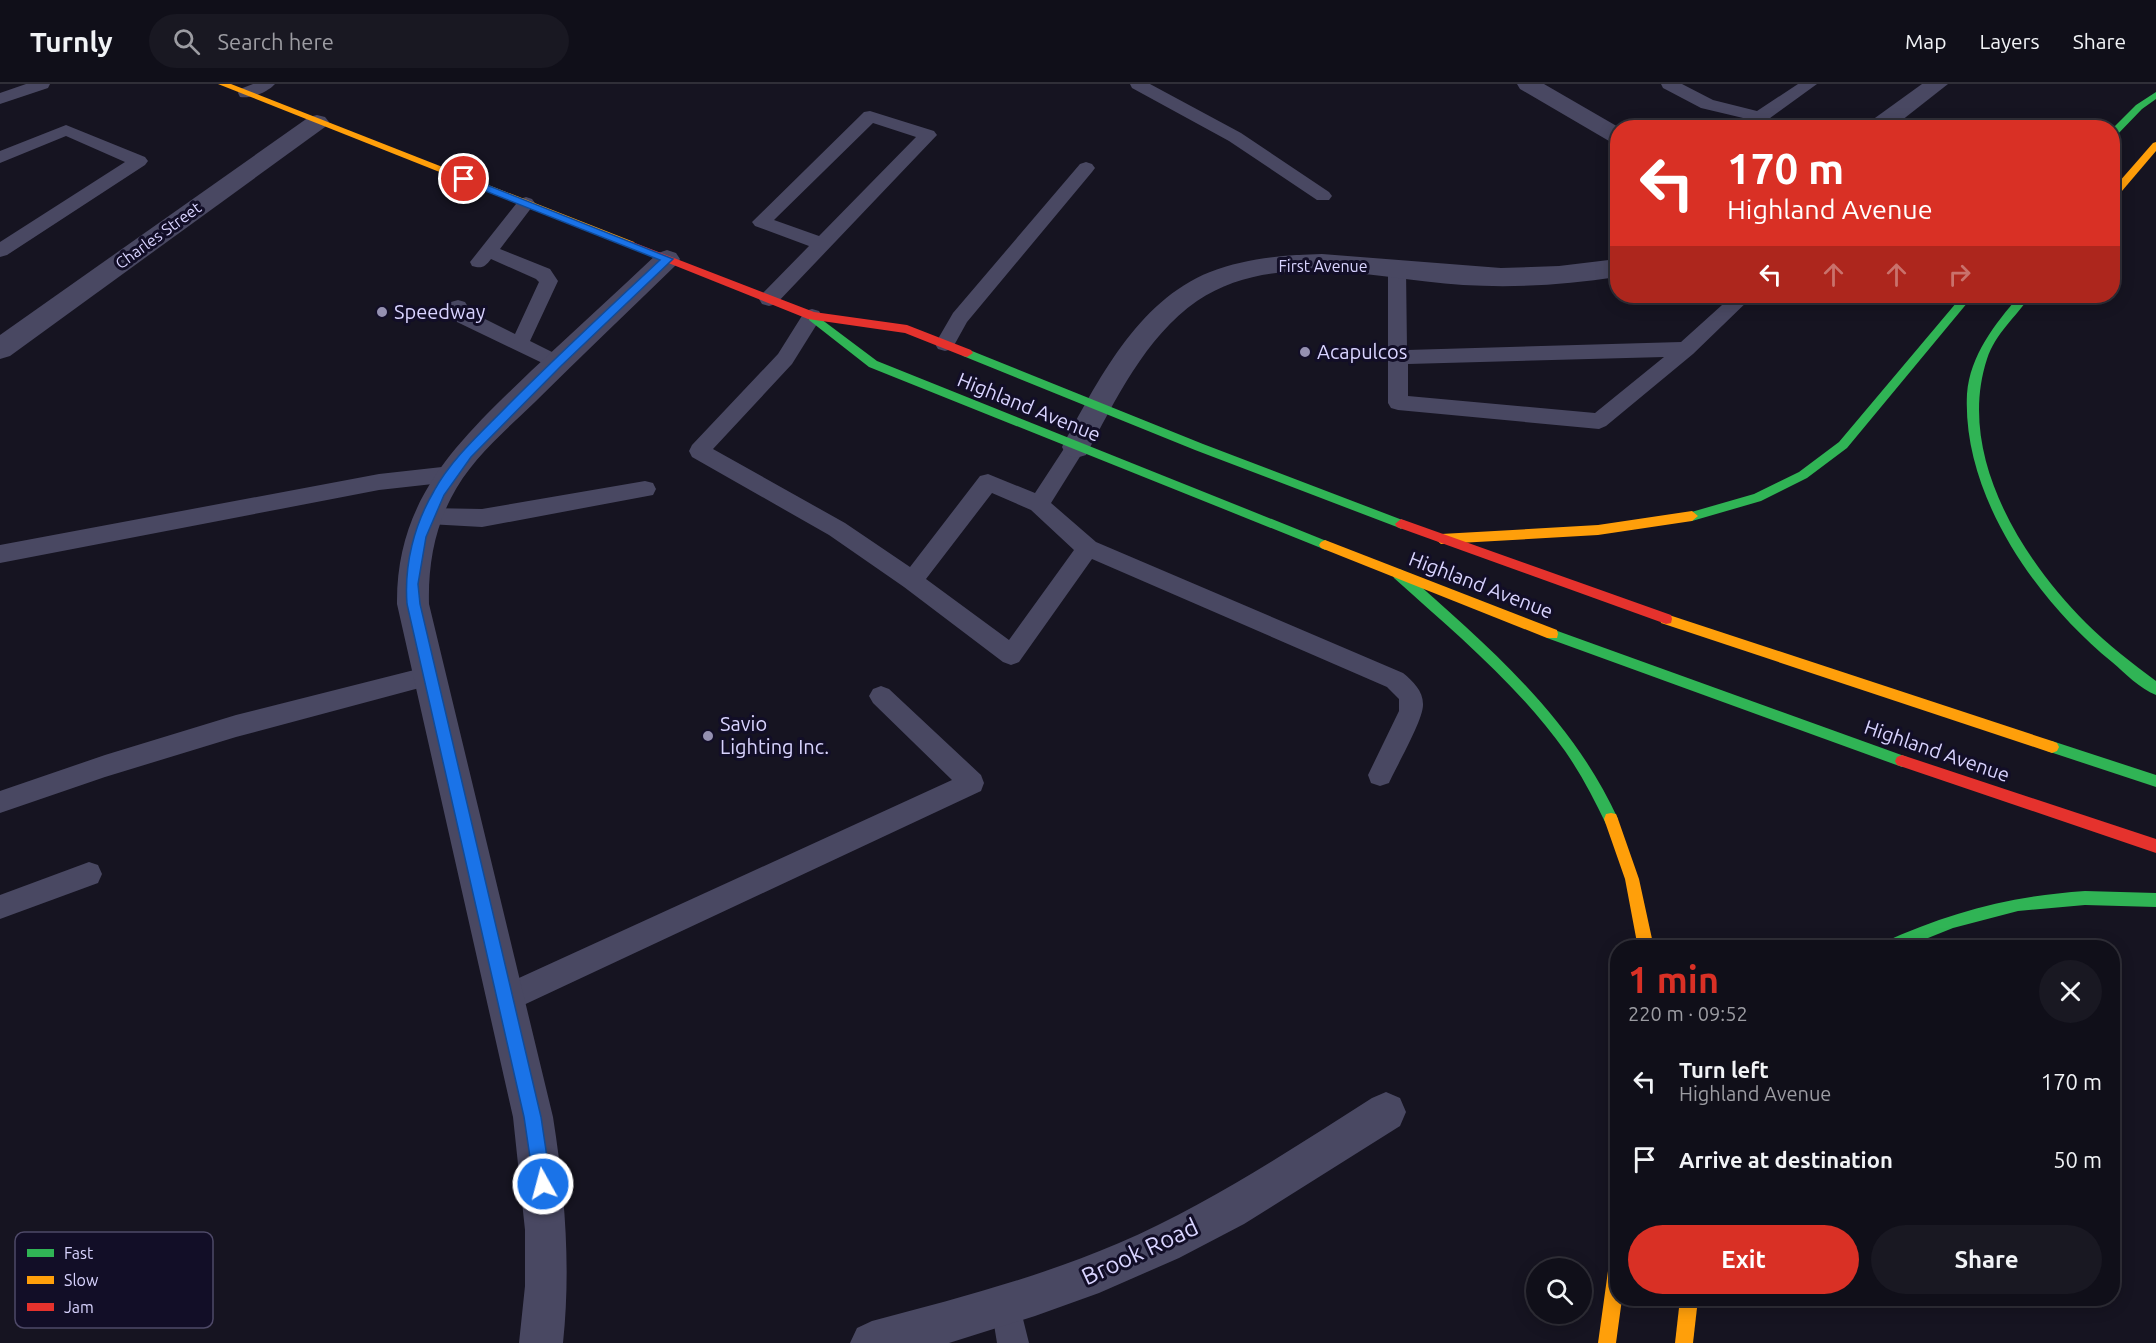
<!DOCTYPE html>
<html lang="en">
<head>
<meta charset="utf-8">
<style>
  :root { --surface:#100f19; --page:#191822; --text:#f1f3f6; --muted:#9c9ca2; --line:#302f38; --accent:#d93025 }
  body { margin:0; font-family:Ubuntu,sans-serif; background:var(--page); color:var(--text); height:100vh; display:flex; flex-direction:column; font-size:22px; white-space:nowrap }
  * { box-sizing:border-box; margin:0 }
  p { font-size:20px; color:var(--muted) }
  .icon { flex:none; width:33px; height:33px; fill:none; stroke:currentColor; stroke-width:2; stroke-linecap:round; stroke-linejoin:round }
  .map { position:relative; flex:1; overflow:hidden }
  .sheet { position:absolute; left:1610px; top:856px; width:510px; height:366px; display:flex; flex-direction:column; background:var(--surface); border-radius:24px; box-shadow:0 3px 15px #0003,0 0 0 2px var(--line) }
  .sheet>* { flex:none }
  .banner { position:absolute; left:1610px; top:36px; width:510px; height:183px; border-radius:24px; box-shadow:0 3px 15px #0003,0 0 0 2px var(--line); background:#d93025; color:#fff; overflow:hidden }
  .fabs { position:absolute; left:1526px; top:1174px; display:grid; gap:12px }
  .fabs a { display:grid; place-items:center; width:66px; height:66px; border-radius:50%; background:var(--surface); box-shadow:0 3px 15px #0003,0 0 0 2px var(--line); font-size:30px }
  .pin { position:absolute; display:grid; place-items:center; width:51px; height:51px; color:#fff; margin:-26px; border:3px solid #fff; border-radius:50%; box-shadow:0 2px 6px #0007 }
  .me { position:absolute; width:66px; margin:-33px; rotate:353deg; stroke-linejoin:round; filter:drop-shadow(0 0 4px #0008) }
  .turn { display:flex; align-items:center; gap:21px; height:126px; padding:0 18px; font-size:27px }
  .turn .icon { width:78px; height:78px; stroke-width:2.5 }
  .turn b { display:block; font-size:42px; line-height:51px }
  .lanes { display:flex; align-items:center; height:57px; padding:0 18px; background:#0003; justify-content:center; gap:30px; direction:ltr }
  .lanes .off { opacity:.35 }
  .round { display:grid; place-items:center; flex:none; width:63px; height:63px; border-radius:32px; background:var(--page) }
  .headline { display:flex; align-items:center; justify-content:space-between; height:102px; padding:0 18px }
  h1 { font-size:36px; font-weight:700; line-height:45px; color:var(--accent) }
  .button { display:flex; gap:12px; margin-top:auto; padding:12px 18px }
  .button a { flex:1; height:69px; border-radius:36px; background:var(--accent); color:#fff; font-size:24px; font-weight:700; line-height:69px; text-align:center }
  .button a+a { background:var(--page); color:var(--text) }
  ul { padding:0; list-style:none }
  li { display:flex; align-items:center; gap:18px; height:78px; padding:0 18px }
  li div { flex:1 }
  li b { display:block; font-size:22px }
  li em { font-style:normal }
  header { display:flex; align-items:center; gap:36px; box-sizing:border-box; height:84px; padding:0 30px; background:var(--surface); border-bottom:2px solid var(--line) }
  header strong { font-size:28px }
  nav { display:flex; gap:33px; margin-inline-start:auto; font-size:21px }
  .search { width:420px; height:54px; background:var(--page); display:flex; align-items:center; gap:15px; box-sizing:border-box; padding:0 21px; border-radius:33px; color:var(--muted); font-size:22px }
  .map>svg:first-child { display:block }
</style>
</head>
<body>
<header>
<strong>Turnly</strong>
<div class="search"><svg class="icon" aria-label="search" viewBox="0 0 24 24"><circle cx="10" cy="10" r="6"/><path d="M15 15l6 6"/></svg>Search here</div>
<nav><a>Map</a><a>Layers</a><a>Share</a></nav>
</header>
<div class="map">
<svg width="2156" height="1259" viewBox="0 0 2156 1259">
  <rect width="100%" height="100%" fill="#161421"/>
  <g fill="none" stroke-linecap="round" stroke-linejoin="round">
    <g fill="#494862" fill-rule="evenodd">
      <path d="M26,0H50L48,4L0,20V9Z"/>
      <path d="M253,0H275C268,8 251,15 240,13L238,9L240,5Z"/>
      <path d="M1130,0H1150L1241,49L1329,108L1332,112L1329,116H1317L1229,57L1132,4Z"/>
      <path d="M1661,0H1682L1713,16L1757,27L1798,0H1817L1766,37L1760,38L1701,24L1663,4Z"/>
      <path d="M870,27L934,47L937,51L776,220L769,222L762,220L759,215L762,210L809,162L755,142L752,138L864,28ZM873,39L916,53L819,152L774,136Z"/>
      <path d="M66,41L145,73L148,77L145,81L7,171L0,173V158L125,78L66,52L0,79V67Z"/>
      <path d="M1086,78L1092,80L1095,84L1092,88L967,238L952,265L945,267L938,265L935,260L953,229L1080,80Z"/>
      <path d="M526,113L532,115L535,119L500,165L550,185L558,197L530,257L564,274L567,279L564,284L557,286L457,238L448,223L451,218L458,216L465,218L471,228L515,250L539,198L536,195L491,175C485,183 482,185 472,182L470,178L520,115Z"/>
      <path d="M1397,179L1404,180L1406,185L1407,266L1681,258L1732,212H1753L1693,270L1606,342L1599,345L1398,326L1391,324L1388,319V185L1390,180ZM1664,273L1595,329L1408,312V280Z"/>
      <path d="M812,225L819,227L822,232L792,280L713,365L845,439L910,483L980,392L988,390L1035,409L1069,357L1076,355L1083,357L1086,363L1051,419L1096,458L1403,589C1413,597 1423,607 1423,620C1424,635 1396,683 1389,699L1380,702L1371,699L1368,691L1399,627V615L1387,603L1092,475L1019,578L1011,581L1003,578L904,503L829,451L692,373L689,367L692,361L778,270L805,227ZM992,409L1031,426L1074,466L1009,556L926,495Z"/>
      <path d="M451,382L458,384L462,390L458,396L451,398L379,406L0,479V461L379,390Z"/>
      <path d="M645,397L653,399L656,405L653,411L482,443L428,440L420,438L417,432L420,426L428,424L482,425Z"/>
      <path d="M430,582L438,585L442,592L438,599L236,653L105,693L0,729V707L105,671L236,631Z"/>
      <path d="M881,602L889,605L981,691L984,699L981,707L515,925L505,928L495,925L491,915L495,905L952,696L873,619L869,612L873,605Z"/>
      <path d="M89,778L98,781L102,790L98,799L0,835V811Z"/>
      <path d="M1006,1207L1017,1211L1029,1259H997L991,1222L995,1211Z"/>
    </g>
    <g fill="#494862" fill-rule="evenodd">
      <path d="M1517,0H1544L1620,44H1617V59L1609,57L1520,5Z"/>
      <path d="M1922,0H1948L1892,44H1865L1868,39Z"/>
      <path d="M317,31L325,33L329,38L325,43L10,272L0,275V251L309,33Z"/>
      <path d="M667,166L676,169L680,175L676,181C629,227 581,272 535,318C505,347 470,376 451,414C434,447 428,483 429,520L553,1033C565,1109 571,1183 563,1259H519L525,1202V1146L513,1033L397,520C396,413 460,356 531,287C573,248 616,209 658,169Z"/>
      <path d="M1322,170L1501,184L1559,182L1617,175V193C1566,201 1515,204 1463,201C1377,195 1274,165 1197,217C1145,253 1115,317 1086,371L1076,374L1066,371L1062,363C1097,298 1137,217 1210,188C1246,174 1284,171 1322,170Z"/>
      <path d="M1386,1008L1400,1014L1406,1028L1400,1042L1244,1140L1179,1174L1099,1209L1035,1232L949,1259H850L857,1244L872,1237C955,1215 1040,1193 1119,1159C1209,1120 1290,1066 1372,1014Z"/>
    </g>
    <g fill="#30b455" fill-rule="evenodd">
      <path d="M2156,8V15L2142,25L2115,53L2112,54V45L2136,21Z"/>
      <path d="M1962,212H1973L1847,364L1807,394L1761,417L1692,437L1688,435L1686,432L1688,429L1754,410L1799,388L1839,358Z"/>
      <path d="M2019,212H2030C2016,233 1995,250 1987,275C1956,370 2021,474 2086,539C2108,561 2132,579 2156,597V611C2140,605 2125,589 2112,578C2037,517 1962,412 1967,310C1970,271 1995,240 2019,212Z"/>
      <path d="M813,229L877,277L1329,458L1331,461L1325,466L1321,464L869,283L809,236V230Z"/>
      <path d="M967,265L1203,360L1405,437L1407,440L1401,445L1397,443L1195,366L963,272L961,269Z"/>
      <path d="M1398,485L1402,486C1486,560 1571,632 1618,735L1616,740L1611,741L1606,740C1594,715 1581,690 1565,667C1518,601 1454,548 1394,494L1392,490Z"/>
      <path d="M1552,545L1907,673L1909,677L1907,681L1902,683L1547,554L1546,550L1547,546Z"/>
      <path d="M2052,657L2156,691V703L2047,667L2045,663L2047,659Z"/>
      <path d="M2085,807L2156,809V823L2085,821L2018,827L1953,844L1903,864H1879L1882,859C1950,828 2011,812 2085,807Z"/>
    </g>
    <g fill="#ff9f0a" fill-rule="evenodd">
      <path d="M218,0H231L634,158L635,160L630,163L626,162Z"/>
      <path d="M2156,58V67L2116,114L2112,115V106L2153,59Z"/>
      <path d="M1692,427L1698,432L1692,437L1598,451L1441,460L1435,455L1441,450L1598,441Z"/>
      <path d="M1325,456L1557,546L1558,550L1557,554H1547L1321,464L1319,461L1321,458Z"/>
      <path d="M1666,530L2052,657L2057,659L2059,663L2057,667L2052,669L1661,539L1660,535L1661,531Z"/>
      <path d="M1611,729L1616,730L1618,735L1639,795L1654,864H1638L1625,795L1604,735L1606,730Z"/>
      <path d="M1617,1178V1215H1622L1616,1259H1598L1608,1187L1611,1181Z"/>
      <path d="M1680,1215H1698L1693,1259H1675Z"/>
    </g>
    <g fill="#e5322d" fill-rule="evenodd">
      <path d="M630,157L814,228L907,241L971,266L973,269L967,273L963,272L905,249L808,235L626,162L625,160Z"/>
      <path d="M1401,435L1671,531L1672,535L1671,539L1666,540L1397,443L1395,440Z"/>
      <path d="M1902,671L2156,755V769L1897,681L1895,677L1897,673Z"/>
    </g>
  </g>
  <path fill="#1a73e8" stroke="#114b97" stroke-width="1.5" d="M464,92L673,175L561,282L471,373L444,411L426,453L418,500L420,520L541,1033L551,1100L549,1105L543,1108L537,1105L534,1100L524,1033L407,520C404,481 414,441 434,407C452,374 482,348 508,321C558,271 609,224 660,176L460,97L459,95Z"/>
  <g fill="#9591b1" stroke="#120e27" stroke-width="2">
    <circle cx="382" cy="228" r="6"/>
    <circle cx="1305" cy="268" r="6"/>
    <circle cx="708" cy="652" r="6"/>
  </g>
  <g text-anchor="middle" stroke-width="6" stroke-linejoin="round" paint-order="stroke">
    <g font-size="16" fill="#d9d4ff" stroke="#120e27">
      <text transform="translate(158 151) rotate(-36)" y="6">Charles Street</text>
      <text x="1323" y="188">First Avenue</text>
    </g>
    <g font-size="20" fill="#d9d4ff" stroke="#120e27" text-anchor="start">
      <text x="394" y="235">Speedway</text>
      <text x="1317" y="275">Acapulcos</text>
      <text x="720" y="647">Savio<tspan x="720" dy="23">Lighting Inc.</tspan></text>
    </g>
    <g font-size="20" fill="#d9d4ff" stroke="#120e27">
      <text transform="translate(1029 323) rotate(22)" y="7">Highland Avenue</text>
      <text transform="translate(1481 501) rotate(21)" y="7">Highland Avenue</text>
      <text transform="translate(1937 667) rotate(19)" y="7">Highland Avenue</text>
    </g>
    <g font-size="24" fill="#d9d4ff" stroke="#120e27">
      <text transform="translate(1140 1168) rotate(-25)" y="8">Brook Road</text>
    </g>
  </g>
  <rect x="15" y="1148" width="198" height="96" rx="9" fill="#120e27" stroke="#4e4968" stroke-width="1.5"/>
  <rect x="27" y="1165" width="27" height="8" fill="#30b455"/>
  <rect x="27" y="1192" width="27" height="8" fill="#ff9f0a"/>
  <rect x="27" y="1219" width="27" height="8" fill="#e5322d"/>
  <g font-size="16" fill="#d9d4ff">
    <text x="64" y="1175">Fast</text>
    <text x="64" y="1202">Slow</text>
    <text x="64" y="1229">Jam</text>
  </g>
</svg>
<div class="fabs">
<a><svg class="icon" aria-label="search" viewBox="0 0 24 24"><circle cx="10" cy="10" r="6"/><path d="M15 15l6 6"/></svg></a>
</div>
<div class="pin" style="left:464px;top:95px;background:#d93025"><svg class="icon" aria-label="arrive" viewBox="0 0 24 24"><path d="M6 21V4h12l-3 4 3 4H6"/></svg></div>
<svg class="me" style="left:543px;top:1100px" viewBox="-20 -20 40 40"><circle r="17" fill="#1a73e8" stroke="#fff" stroke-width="3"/><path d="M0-11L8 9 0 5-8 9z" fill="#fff"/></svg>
<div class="banner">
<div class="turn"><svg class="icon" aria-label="left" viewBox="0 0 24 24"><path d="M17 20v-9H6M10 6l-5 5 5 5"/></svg><div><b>170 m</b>Highland Avenue</div></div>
<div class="lanes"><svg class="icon" aria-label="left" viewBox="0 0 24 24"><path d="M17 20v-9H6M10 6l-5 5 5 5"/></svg><svg class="icon off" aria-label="ahead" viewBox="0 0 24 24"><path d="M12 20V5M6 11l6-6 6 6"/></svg><svg class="icon off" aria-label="ahead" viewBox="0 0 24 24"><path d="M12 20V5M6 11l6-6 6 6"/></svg><svg class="icon off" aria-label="right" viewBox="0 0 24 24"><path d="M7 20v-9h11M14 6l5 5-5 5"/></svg></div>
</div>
<section class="sheet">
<div class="headline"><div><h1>1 min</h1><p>220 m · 09:52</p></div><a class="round"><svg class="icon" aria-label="close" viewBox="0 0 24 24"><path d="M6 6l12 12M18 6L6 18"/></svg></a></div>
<ul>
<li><svg class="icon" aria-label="left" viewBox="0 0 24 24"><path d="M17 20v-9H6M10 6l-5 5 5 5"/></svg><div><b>Turn left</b><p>Highland Avenue</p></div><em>170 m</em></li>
<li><svg class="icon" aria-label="arrive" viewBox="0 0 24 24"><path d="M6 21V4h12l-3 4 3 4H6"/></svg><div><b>Arrive at destination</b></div><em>50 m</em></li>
</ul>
<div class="button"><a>Exit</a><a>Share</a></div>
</section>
</div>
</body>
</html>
